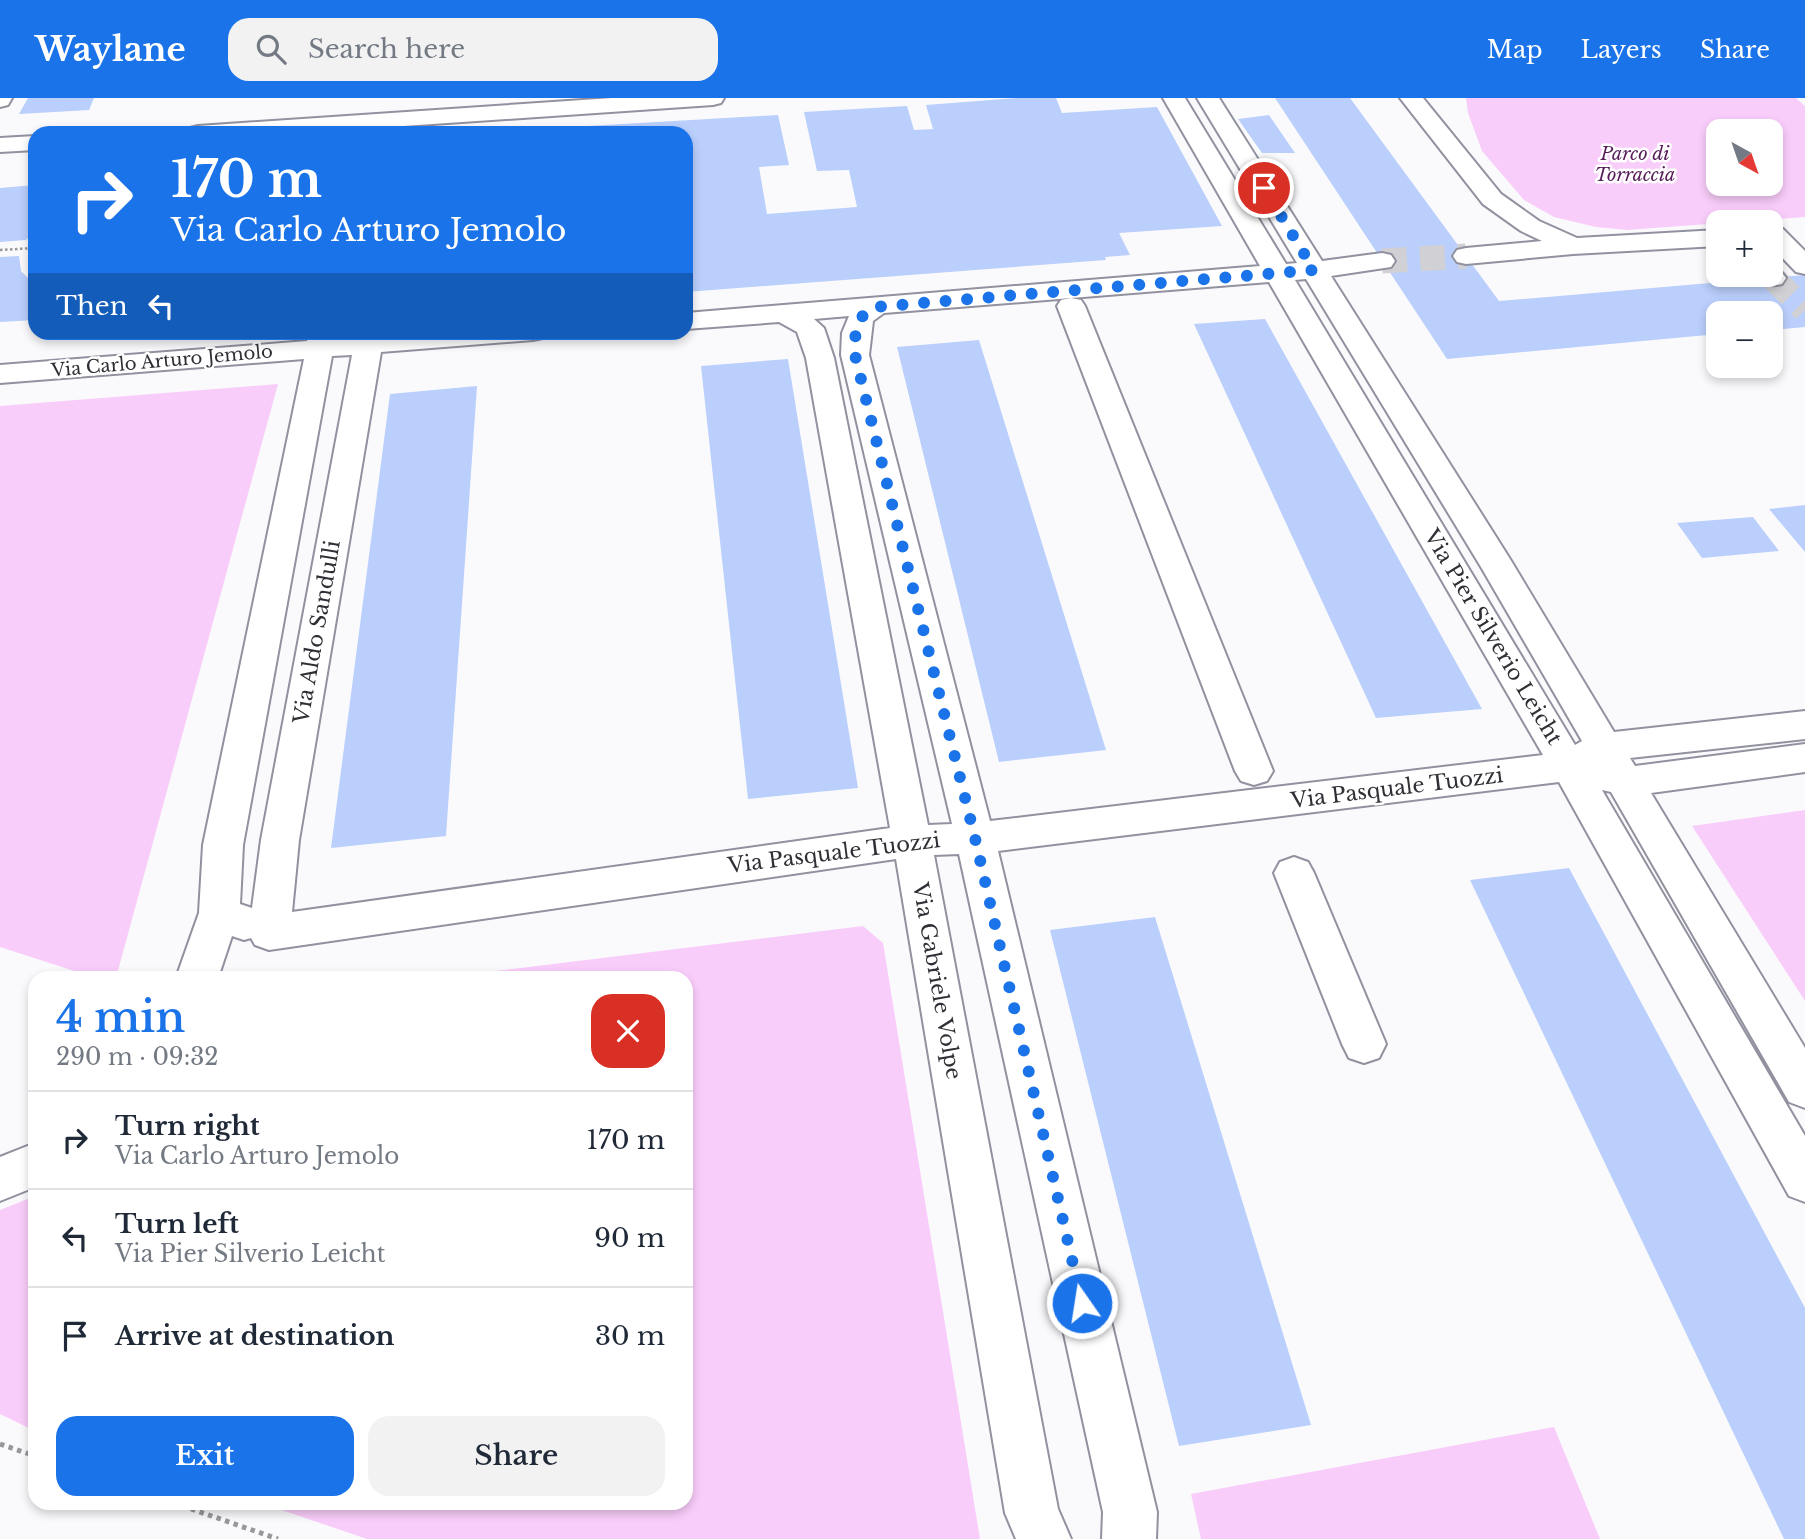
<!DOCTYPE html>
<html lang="en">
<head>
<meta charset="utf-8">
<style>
  :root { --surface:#fff; --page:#f2f2f3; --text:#1f2937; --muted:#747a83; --line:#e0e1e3; --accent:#1a73e8 }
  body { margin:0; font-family:"Libre Baskerville",serif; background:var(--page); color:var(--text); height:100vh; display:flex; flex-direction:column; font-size:26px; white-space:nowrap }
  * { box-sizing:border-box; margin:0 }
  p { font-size:23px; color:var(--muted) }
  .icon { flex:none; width:38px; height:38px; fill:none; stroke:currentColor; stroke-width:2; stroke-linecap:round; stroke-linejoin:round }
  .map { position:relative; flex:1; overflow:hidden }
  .drawer { position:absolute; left:28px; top:873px; width:665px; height:539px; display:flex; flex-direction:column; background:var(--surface); border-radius:21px; box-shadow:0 4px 10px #0003 }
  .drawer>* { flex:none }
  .banner { position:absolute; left:28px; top:28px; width:665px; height:214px; border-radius:21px; box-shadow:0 4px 10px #0003; background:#1a73e8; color:#fff; overflow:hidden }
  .needle { width:46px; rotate:140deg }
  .buttons { position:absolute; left:1706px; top:21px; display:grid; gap:14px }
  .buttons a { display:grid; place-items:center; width:77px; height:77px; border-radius:14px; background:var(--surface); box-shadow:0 4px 10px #0003; font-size:35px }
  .pin { position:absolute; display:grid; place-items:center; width:60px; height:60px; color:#fff; margin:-30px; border:4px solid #fff; border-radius:50%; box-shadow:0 2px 7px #0007 }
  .me { position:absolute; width:77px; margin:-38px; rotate:347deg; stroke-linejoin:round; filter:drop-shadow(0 0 5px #0008) }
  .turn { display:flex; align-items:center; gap:24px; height:147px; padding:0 28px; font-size:32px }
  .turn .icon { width:91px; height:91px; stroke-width:2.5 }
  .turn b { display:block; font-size:49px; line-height:60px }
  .then { display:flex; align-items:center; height:66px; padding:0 28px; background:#0003; gap:14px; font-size:26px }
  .round { display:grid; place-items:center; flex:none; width:74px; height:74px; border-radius:21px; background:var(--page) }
  .headline { display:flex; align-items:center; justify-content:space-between; height:119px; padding:0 28px }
  h1 { font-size:42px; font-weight:600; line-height:52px; color:var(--accent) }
  .action { display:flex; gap:14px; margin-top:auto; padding:14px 28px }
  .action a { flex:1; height:80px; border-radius:21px; background:var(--accent); color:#fff; font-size:28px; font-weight:600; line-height:80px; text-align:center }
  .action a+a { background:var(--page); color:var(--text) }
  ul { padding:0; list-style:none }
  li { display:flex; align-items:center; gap:21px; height:98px; padding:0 28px; border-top:2px solid var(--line) }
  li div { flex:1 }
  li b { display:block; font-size:26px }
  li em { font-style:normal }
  header { display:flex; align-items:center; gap:42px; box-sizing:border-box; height:98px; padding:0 35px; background:var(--accent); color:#fff }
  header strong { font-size:33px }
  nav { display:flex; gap:38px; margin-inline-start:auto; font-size:24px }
  .search { width:490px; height:63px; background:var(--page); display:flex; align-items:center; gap:18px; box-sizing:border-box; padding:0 24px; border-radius:21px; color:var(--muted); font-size:26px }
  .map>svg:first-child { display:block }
</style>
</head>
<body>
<header>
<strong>Waylane</strong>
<div class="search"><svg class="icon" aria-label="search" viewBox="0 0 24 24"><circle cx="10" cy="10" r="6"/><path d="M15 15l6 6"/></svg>Search here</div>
<nav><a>Map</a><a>Layers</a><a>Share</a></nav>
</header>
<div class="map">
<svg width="1805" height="1441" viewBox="0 0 1805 1441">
  <rect width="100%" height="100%" fill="#fafafd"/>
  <g fill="#f9cdfa" fill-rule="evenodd">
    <path d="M1466,0H1796L1805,8V119L1627,132L1596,129L1554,119L1524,102L1482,53L1468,15ZM1771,33V86H1718V33Z"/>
    <path d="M278,286L116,880H96L0,849V308Z"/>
    <path d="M1805,712V903L1692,728Z"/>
    <path d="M863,828L883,845L980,1441H367L261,1405H686V880H439Z"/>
    <path d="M35,1098V1333L0,1316V1112Z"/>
    <path d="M1554,1329L1600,1441H1201L1191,1396Z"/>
  </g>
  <g fill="#bacffc">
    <path d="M28,0H94L89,12L19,16Z"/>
    <path d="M1017,0H1056L1062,15L1157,9L1222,128L1119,135L1130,157L1105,159L1106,162L686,194V35H519V32L778,17L789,67L759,69L767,116L857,109L849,72L817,73L804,14L907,8L914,32L933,31L926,7Z"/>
    <path d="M1275,0H1350L1499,203L1805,177V229L1771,232V215H1718V236L1447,261Z"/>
    <path d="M1269,17L1295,55H1262L1238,21Z"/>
    <path d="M35,87V132L26,142L0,144V90Z"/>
    <path d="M19,158L21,173L35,187V222L0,224V159Z"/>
    <path d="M1265,221L1482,611L1376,620L1194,226Z"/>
    <path d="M979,242L1106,652L999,664L897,249Z"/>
    <path d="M788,261L858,690L748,701L701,268Z"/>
    <path d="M477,288L446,738L331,750L390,296Z"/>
    <path d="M1805,407V454L1769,411Z"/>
    <path d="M1753,419L1779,453L1702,460L1677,425Z"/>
    <path d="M1569,770L1805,1210V1441H1784L1470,782Z"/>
    <path d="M1155,819L1311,1327L1179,1348L1050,832Z"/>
  </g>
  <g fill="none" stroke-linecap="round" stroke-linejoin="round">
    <g stroke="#d1d1d5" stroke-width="25" stroke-dasharray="25 13" stroke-linecap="butt">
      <path d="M1382,163L1466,158"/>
      <path d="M1773,180L1805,212"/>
    </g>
    <defs>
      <g id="street">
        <path d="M0,0H12L8,7L0,9Z"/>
        <path d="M612,0H724L721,5L713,7L301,35H186L190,30L198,28Z"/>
        <path d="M1163,0H1185L1286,166L1297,165L1197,0H1219L1322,163L1382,155L1391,157L1395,163L1391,169L1331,178L1510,461L1614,634L1805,613V641L1630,660L1635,668L1805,646V674L1651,695L1805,950V1010L1789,1004L1611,694L1602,692L1805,1038V1104L1789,1098L1559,684L998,753L1157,1414L1156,1441H1102L1103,1414L959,756L934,757L1058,1411L1071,1441H1016L1005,1415L896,761L269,852L255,847L251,840L244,842L232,838L218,880H176L199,815L203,747L304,261L0,285V267L307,243L309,234H337L336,241L355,240L356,234H384L383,237L420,234H547L543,240L533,242L381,254L299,742L292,814L890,730L806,260L797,234L779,224L686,231V215L1260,168ZM1306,181L1481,469L1582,643L1575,647L1295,182ZM1269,184L1543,657L990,723L869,257L873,223L884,215L1071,200L1061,202L1057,208L1235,673L1241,683L1254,687L1267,683L1273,673L1085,208L1081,202L1071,200ZM849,218L842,235L841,257L952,726L928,727L834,260L824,230L814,221ZM352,257L261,742L252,810L240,806L243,747L332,258Z"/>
        <path d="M1400,0H1423L1501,96L1539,123L1577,140L1718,132V148L1573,156L1466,166L1457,164L1453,158L1457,152L1466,150L1542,143L1521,133L1483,106Z"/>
        <path d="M35,38V52L0,54V40Z"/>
        <path d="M1774,128L1783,131L1805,153V176L1796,174L1771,148V129Z"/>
        <path d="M1771,169L1779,171L1786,180L1782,186C1770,189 1764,187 1757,177H1771Z"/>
        <path d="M1294,759L1308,764L1314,775L1386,946L1379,960L1364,965L1349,960L1342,946L1274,775L1280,764Z"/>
        <path d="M35,1045V1089L0,1103V1059Z"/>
      </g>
    </defs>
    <use href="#street" stroke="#91919f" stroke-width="4"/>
    <path stroke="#98989c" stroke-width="2.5" stroke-dasharray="2.5 2.5" stroke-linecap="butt" d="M0,152L35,150"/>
    <g stroke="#98989c" stroke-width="5" stroke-dasharray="4.5 4.5" stroke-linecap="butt">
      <path d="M0,1346L35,1358"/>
      <path d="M174,1405L278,1441"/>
    </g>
    <use href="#street" fill="#fff" fill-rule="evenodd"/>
  </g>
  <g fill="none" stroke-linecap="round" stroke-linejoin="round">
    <path stroke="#1a73e8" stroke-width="12" stroke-dasharray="0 21.6" d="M1082,1205L975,740L855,257C855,235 854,219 875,209L1314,172L1264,90"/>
  </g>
  <g text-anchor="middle" stroke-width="5" stroke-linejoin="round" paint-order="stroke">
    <g font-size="18" font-style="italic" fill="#561e59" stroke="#fff">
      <text x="1635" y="62">Parco di<tspan x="1635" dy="21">Torraccia</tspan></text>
    </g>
    <g font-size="18" fill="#2f2f35" stroke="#fff">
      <text transform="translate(162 263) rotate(-5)" y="6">Via Carlo Arturo Jemolo</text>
    </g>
    <g font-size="21" fill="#2f2f35" stroke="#fff">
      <text transform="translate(317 534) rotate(-80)" y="7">Via Aldo Sandulli</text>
      <text transform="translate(1493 539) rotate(59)" y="7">Via Pier Silverio Leicht</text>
      <text transform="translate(1397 690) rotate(-7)" y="7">Via Pasquale Tuozzi</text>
      <text transform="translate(834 755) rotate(-7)" y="7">Via Pasquale Tuozzi</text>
      <text transform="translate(937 883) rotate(80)" y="7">Via Gabriele Volpe</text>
    </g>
  </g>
</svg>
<div class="buttons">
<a><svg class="needle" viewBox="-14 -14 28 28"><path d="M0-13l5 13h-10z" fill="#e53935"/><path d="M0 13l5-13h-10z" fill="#747a83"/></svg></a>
<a>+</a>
<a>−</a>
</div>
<div class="pin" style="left:1264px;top:90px;background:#d93025"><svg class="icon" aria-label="arrive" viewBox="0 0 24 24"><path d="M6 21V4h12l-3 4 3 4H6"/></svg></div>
<svg class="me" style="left:1082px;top:1205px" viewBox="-20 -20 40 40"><circle r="17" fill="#1a73e8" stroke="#fff" stroke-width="3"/><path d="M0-11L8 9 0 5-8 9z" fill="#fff"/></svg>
<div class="banner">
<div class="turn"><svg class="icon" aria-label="right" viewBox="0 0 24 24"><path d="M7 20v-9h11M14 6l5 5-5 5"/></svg><div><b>170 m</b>Via Carlo Arturo Jemolo</div></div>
<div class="then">Then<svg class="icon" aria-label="left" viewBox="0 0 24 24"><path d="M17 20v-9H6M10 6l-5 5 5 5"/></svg></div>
</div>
<section class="drawer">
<div class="headline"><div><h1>4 min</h1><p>290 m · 09:32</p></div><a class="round" style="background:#d93025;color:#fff"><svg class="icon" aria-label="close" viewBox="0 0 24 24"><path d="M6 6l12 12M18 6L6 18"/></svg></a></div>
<ul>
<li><svg class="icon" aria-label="right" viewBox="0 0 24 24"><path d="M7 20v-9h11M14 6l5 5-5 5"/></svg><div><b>Turn right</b><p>Via Carlo Arturo Jemolo</p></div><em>170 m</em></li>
<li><svg class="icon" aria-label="left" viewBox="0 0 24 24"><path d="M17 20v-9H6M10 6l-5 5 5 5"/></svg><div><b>Turn left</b><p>Via Pier Silverio Leicht</p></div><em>90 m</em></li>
<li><svg class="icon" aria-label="arrive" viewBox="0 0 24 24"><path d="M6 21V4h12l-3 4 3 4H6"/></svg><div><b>Arrive at destination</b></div><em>30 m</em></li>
</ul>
<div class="action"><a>Exit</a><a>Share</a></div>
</section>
</div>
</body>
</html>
